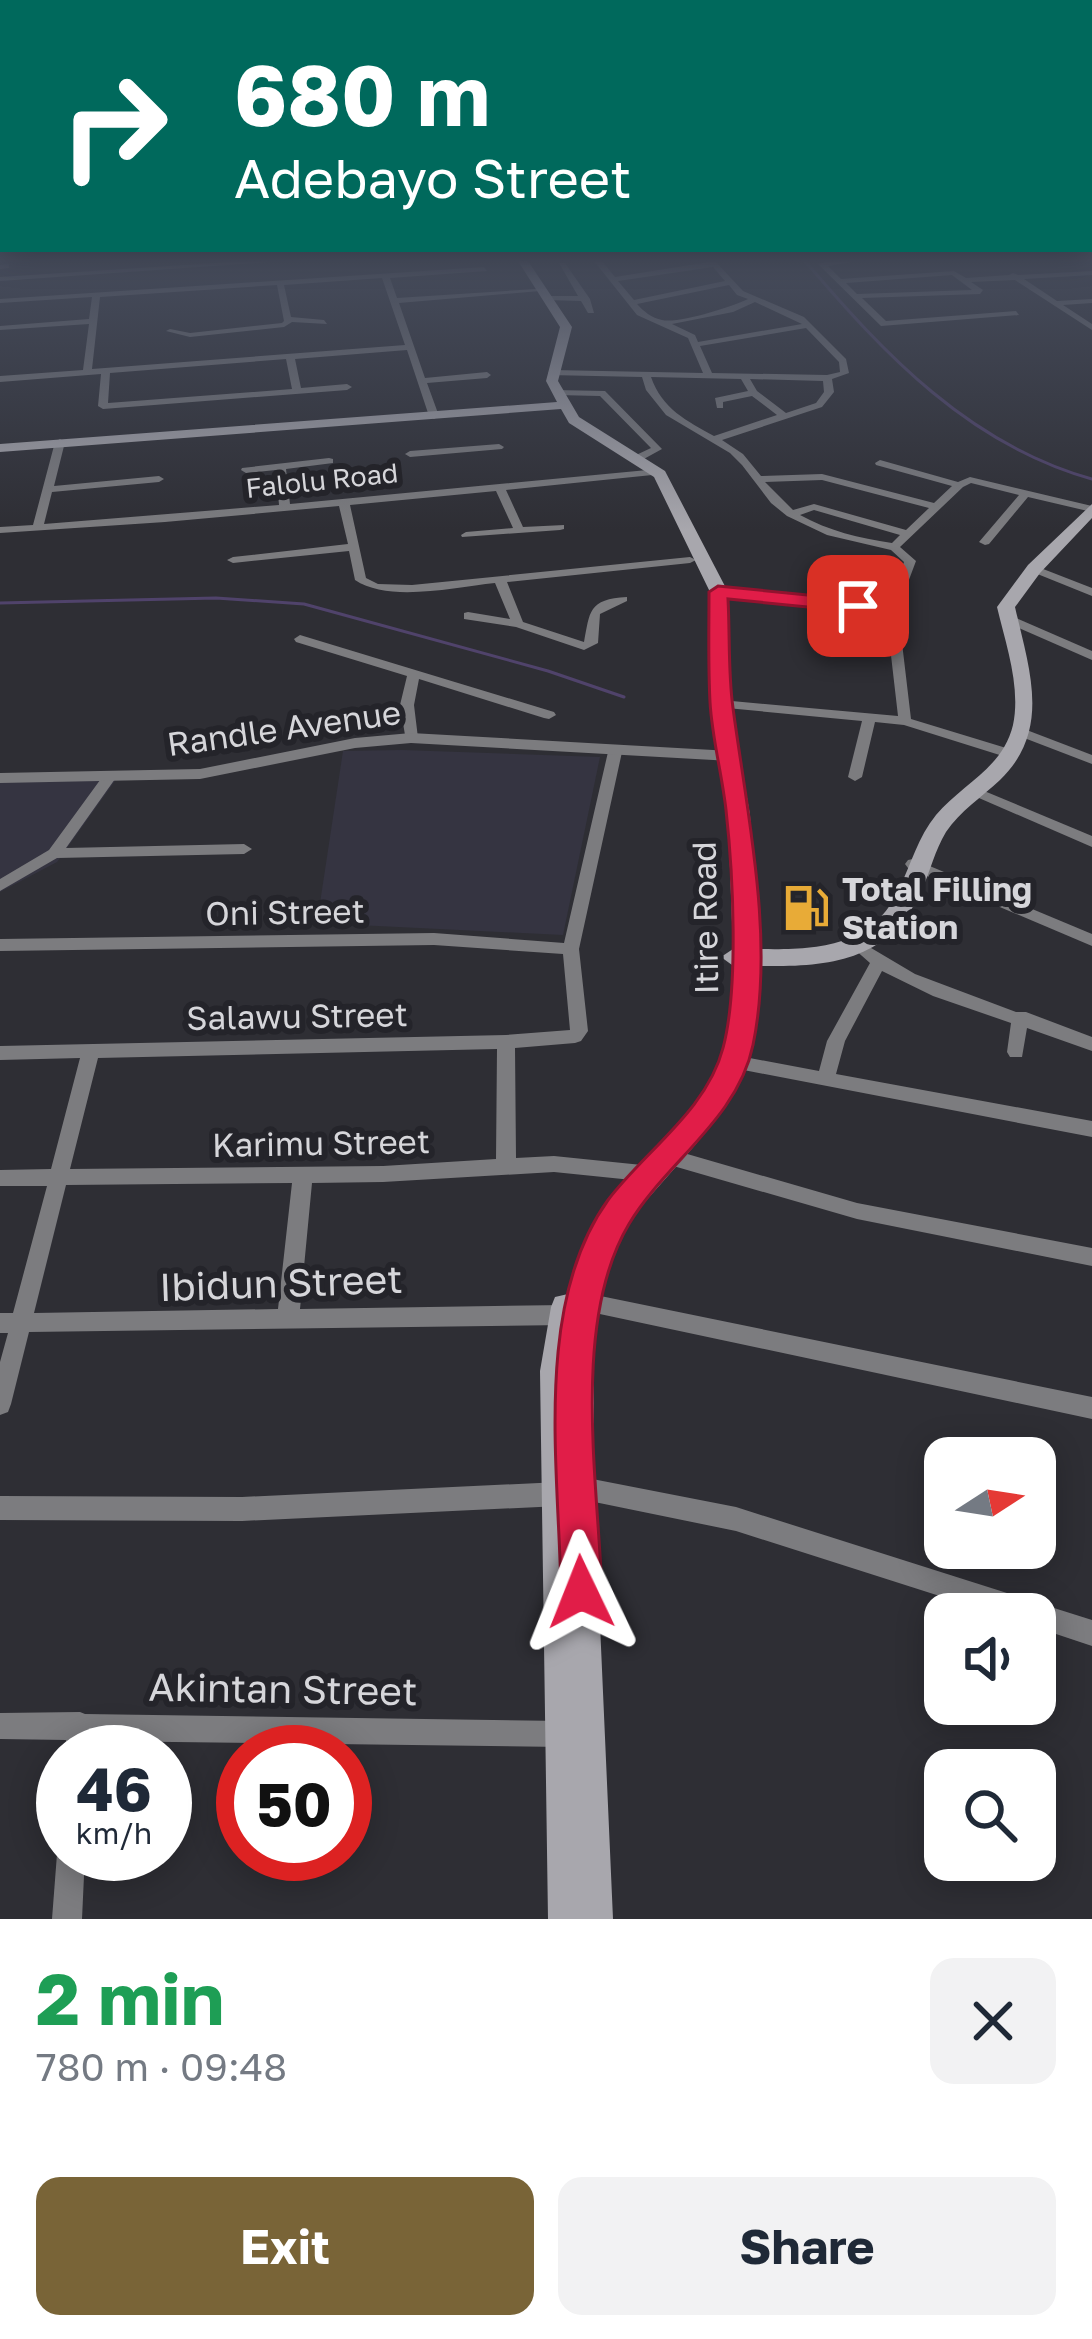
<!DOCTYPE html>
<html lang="en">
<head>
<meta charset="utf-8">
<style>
  :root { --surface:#fff; --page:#f2f2f3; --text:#1f2937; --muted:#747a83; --accent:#796437 }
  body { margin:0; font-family:"Golos Text",sans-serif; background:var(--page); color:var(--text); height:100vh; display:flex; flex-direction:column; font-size:45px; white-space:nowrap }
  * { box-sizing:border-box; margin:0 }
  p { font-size:39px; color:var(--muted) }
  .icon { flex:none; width:66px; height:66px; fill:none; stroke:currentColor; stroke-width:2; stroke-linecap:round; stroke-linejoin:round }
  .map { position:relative; height:1919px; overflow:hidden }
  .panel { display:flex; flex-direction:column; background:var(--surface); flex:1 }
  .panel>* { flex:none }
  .top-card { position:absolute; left:0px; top:0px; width:1092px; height:252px; box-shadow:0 6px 30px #0003; background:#00695c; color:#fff; overflow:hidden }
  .needle { width:78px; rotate:78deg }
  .buttons { position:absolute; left:924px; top:1437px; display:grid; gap:24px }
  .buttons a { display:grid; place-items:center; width:132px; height:132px; border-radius:24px; background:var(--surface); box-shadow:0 6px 30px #0003; font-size:60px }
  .speed { position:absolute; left:36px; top:1725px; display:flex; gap:24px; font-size:60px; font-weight:700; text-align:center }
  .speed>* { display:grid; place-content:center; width:156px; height:156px; border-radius:50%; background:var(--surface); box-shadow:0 6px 30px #0003; line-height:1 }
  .speed small { font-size:30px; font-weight:400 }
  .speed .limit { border:18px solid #d22; background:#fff; color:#111 }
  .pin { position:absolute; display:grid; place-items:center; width:102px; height:102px; color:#fff; margin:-51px; border-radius:24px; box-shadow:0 6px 18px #0006 }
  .me { position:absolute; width:132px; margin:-66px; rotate:358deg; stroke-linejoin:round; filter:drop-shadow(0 0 9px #0008) }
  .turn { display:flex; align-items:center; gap:42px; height:252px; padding:0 36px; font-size:54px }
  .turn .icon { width:156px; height:156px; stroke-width:2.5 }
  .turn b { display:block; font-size:84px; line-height:102px }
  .round { display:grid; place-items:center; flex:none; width:126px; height:126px; border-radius:24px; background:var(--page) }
  .overview { display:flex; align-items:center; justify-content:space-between; height:204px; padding:0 36px }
  h1 { font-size:72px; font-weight:700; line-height:90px; color:#1e9e55 }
  .primary-button { display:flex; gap:24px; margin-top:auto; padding:24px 36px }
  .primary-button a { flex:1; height:138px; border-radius:24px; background:var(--accent); color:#fff; font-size:48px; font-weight:700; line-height:138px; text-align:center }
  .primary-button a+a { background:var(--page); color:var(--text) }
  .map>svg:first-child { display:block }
</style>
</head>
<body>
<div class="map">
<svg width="1092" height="1919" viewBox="0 0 1092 1919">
  <rect width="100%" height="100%" fill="#2e2e34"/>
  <g fill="#353441">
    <path d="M402,750L600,757L563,935L317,923L343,751Z"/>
    <path d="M117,778L57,862L0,892V780Z"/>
  </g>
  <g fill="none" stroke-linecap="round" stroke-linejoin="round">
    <g stroke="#50436b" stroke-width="3">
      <path d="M805,261C885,355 970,445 1092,479"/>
      <path d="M0,603L216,598L304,604L548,671L624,697"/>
    </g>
    <g fill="#7c7c7f" fill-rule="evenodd">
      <path d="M246,261H284L0,281V277Z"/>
      <path d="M594,261H602L615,277L715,261L743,291L804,317L846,359L849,373L832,379L834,392L822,407L722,440L743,454L761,476L822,474L934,503L952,486L876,465L875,463L880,460L958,482L970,477L1092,506V512L1028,497L989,544L985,545L979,542L1019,495L971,483L963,487L900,547L916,561L898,609L911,719L1016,751V757H1006L904,725L875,722L862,777L855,781L848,777L862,721L716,707V701L721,700L898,716L886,612L719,596L713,592L719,588L888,605L904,562L891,550L827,535L787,516L771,503L742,465L730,453L666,415L646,390L642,377L549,375L548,373L552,370L703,373L688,338L637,315ZM713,267L725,281L634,300L618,281ZM729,285L737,295L748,299C731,307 678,324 662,320C652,318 643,311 637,304ZM755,302L802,324L698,342L695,335L672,324L733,312ZM806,328L839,362L840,372L827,375L712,373L700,346ZM651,377L741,379L748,391L715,398L717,408H723V402L752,396L777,415L714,436C687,421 662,409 651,377ZM750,379L823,381L824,392L816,403L786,413L757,391ZM822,480L929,508L906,530L814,504L793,510L765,482ZM814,510L900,535L892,543C859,538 829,531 800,515Z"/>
      <path d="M830,261H857L828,266L841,279L954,271L966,278L1009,275L1013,273L1018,275L1092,271V275L1024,279L1057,301L1092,299V303L1063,305L1092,324V330L1015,280L971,282L983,290L980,294L862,298L886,321L1016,311L1019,315L881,326L818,264ZM952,275L972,290L857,294L846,283Z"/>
      <path d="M559,263H565L590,299L594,313H588L581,301L547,300L550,296H578Z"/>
      <path d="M9,264V268L0,269V265Z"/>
      <path d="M484,267L487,271L390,278L397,298L536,289L540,291L399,303L425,378L487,372L491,375L487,378L427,383L439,416L434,419L429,416L407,350L295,359L301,388L347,384L352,387L347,390L103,409L98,406L101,374L0,382V376L83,370L89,324L0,330V326L89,319L92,297L0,303V299ZM382,278L405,345L92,369L100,297L277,285L284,321L282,323L190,333L170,329L166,331L190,337L284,327L292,322L327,324L324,320L291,317L284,285ZM286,359L292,389L108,403L110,373Z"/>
      <path d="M554,390L605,391L662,449L642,460H634V456L651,448L600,396L557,395L552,392Z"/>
      <path d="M60,439L65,442L54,486L159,476L164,479L159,482L52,492L44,524L279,505L276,470L246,473L241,470L242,468L329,458L333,459V463L286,469L290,504L658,469L662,470V474L506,490L523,527L564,525V529L560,530L462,537L461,535L466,532L513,528L496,491L350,505L366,578L378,584L412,585L690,557L696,560L690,563L507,582L523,622L584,642C590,612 588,599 627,597V601L600,614L598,643L584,650L516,627L464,619V613L468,612L510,619L495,583C455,587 389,603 355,580L349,551L233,563L227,560L233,557L348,544L339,506L165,522L0,533V527L33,525L55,442Z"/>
      <path d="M499,444L504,447L502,449L410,457L405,454L410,451Z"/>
      <path d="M1030,567H1038L1092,588V596L1030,571Z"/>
      <path d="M1009,615L1092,651V660L1005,622V616Z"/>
      <path d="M300,635L554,712L556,715L549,719L544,718L419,679L414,705L418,738L411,742L406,741L400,705L407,676L296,642L294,639Z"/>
      <path d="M1024,729L1092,755V764L1019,736V730Z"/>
      <path d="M615,748L622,752L579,949L588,1031L581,1041L575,1043L515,1048L516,1158L554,1156L642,1165L649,1167L652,1173L649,1179L642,1181L554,1172L383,1182L312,1183L300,1309L565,1305L572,1308L576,1315L572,1322L565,1325L29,1332L11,1404L8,1412L0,1415V1362L8,1333H0V1313H13L47,1186H0V1170L51,1169L80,1058L0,1060V1046L506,1035L570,1030L563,954L434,945L0,951V939L434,933L564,943L608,752ZM497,1049L496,1159L383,1166L70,1169L98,1058ZM292,1183L278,1309L34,1313L66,1185Z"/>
      <path d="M108,775L115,779L66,848L244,844L252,849L244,854L57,858L0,891V879L49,850L103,776Z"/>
      <path d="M977,788L1092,836V847L972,795L970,792Z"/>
      <path d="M913,859L1092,934V946L908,868L905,864L908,860Z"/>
      <path d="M861,942L915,974L1016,1012H1026L1092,1037V1051L1027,1028L1022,1057H1010L1007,1052L1011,1023L933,996L882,971L845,1041L836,1074L1092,1121V1137L728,1067L725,1062L728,1057L734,1055L819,1071L827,1041L870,963L853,948Z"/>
      <path d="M670,1149L857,1203L1092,1248V1266L857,1219L663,1163L660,1157L663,1151Z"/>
      <path d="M581,1292L1092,1397V1419L581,1310L574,1308L571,1301L574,1294Z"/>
      <path d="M577,1476L736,1507L1092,1620V1646L1035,1627V1614H996L736,1531L570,1497L568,1502L560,1506L242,1521L0,1520V1496L242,1497L560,1482L567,1485L569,1480Z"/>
      <path d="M80,1712L85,1714L563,1721L572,1725L576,1734L572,1743L563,1747L92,1741L91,1752H65L66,1740L0,1739V1713Z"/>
      <path d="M63,1843V1854H85L82,1919H52L57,1854Z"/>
    </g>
    <path fill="#7c7c7f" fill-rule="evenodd" d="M411,733L731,751L740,756L731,761L411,743L355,748L200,779L0,783V773L200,769L355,738Z"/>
    <path fill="#a8a7ad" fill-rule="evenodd" d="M518,261H528L572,327L558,381L579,417L665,471L728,592L731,704L750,815L757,949C814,950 872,949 899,889C911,864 918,837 936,815C962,784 1003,768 1013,725C1021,687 1006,645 997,607L1028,565L1092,504V518L1040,573L1015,607C1029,669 1052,730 1000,780C982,797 960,811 946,832C935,850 930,872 921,892C887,963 828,967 757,966L753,1042L747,1062L696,1144L629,1220L604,1272L594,1313V1488L613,1919H548L540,1371L551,1307L555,1297L568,1294C576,1263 591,1228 609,1202C645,1152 698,1115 723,1057C734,1030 731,994 732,965L721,957L733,949L728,815L711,704L710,592L654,477L569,423L561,409L0,452V444L557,402L546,381L560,327Z"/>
  </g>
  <linearGradient id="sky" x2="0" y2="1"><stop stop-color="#19191d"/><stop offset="0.49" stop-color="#464c5c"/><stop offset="1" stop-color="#464c5c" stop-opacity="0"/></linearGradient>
  <rect width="1092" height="530" fill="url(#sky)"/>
  <path fill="#e11d48" stroke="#92132f" stroke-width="3" d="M718,586L858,600L868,606L858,612L728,599C730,635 728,673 733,708C747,813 775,940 753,1045C738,1119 665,1163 629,1224C571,1321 598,1482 602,1592L596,1607L581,1613L567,1607L561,1592C559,1470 533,1304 608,1200C645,1151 707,1110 723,1048C739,988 733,873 726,810C722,774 712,738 710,702C708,665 709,628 709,592Z"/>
  <defs>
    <symbol id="fuel-bare" viewBox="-9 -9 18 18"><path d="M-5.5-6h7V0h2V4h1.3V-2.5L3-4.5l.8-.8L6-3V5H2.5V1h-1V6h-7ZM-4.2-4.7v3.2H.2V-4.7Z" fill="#e8ab37" stroke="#24242a" stroke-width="2.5" paint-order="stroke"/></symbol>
  </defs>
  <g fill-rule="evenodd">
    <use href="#fuel-bare" x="773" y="875" width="66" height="66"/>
  </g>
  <g text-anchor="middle" stroke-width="12" stroke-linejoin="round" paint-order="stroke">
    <g font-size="27" fill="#d6d6da" stroke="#24242a">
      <text transform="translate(322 481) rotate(-6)" y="9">Falolu Road</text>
    </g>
    <g font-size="33" fill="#d6d6da" stroke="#24242a">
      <text transform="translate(284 728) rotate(-8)" y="12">Randle Avenue</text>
      <text transform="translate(285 912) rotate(-1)" y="12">Oni Street</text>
      <text transform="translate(705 918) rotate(-91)" y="12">Itire Road</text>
      <text transform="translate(297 1016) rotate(-1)" y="12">Salawu Street</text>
      <text transform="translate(321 1143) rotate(-1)" y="12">Karimu Street</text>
    </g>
    <g font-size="33" font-weight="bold" fill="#d6d6da" stroke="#24242a" text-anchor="start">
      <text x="842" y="901">Total Filling<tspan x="842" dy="38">Station</tspan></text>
    </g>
    <g font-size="39" fill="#d6d6da" stroke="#24242a">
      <text transform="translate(281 1283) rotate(-2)" y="14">Ibidun Street</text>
      <text transform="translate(283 1689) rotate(1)" y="14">Akintan Street</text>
    </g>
  </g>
</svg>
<div class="buttons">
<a><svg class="needle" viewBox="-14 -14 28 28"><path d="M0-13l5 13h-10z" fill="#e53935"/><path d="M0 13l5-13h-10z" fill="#747a83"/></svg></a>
<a><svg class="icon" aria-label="sound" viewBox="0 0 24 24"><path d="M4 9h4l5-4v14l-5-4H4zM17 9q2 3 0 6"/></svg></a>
<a><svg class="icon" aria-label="search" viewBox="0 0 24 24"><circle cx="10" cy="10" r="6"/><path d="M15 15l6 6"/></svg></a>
</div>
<div class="speed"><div>46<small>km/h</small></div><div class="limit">50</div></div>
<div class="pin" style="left:858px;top:606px;background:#d93025"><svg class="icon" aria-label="arrive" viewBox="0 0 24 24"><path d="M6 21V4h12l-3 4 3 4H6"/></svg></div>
<svg class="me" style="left:581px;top:1592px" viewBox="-20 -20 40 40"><path d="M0-17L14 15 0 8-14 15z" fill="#e11d48" stroke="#fff" stroke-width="4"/></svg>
<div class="top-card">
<div class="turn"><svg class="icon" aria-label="right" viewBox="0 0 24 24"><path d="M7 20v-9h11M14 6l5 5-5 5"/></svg><div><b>680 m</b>Adebayo Street</div></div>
</div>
</div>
<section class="panel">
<div class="overview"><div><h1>2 min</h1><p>780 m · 09:48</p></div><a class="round"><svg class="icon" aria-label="close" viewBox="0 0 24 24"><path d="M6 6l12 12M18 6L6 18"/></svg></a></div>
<div class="primary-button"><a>Exit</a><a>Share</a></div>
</section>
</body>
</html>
